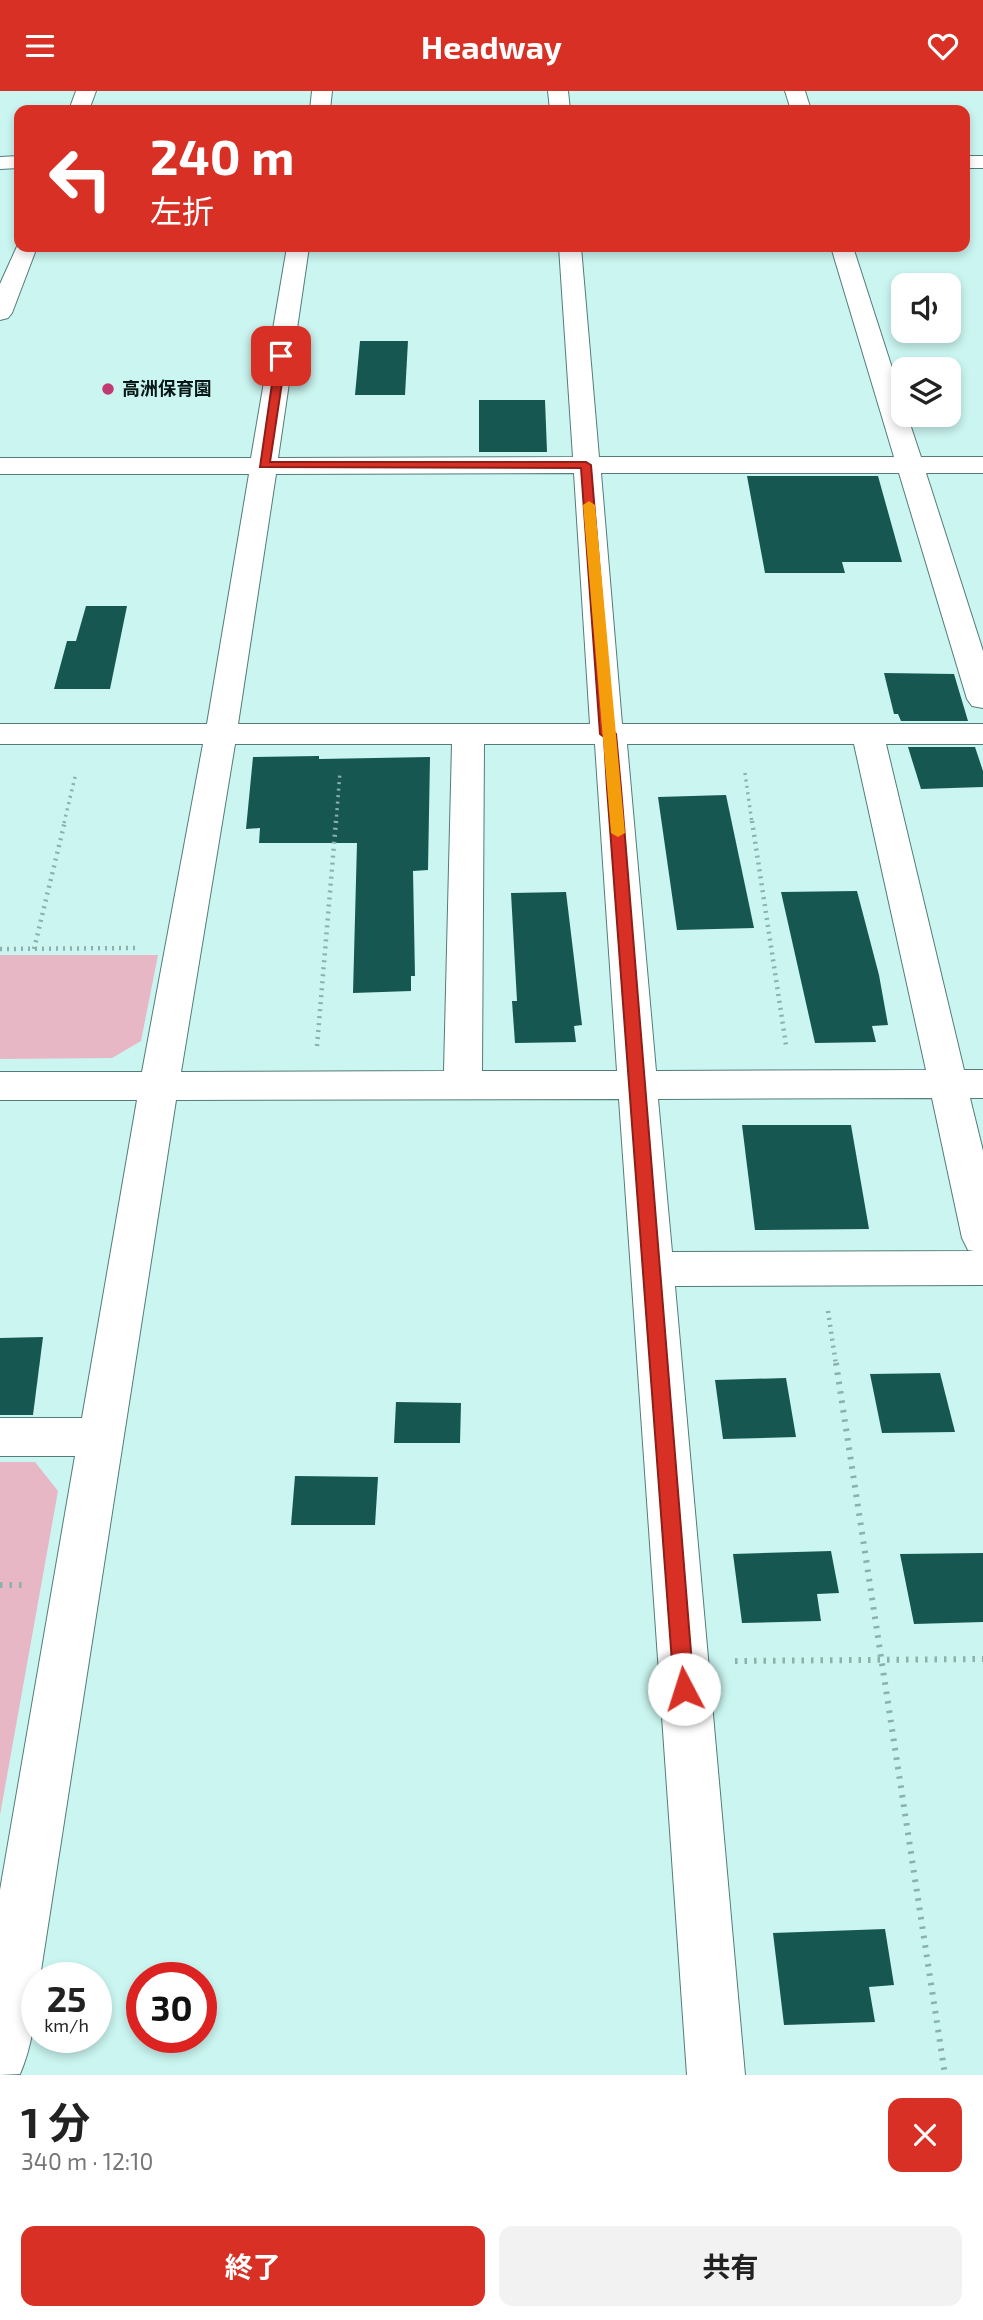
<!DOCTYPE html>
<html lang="ja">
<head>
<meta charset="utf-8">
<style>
  :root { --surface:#fff; --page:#f2f2f2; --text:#222; --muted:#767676; --accent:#d93025 }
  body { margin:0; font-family:"Exo 2","Noto Sans JP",sans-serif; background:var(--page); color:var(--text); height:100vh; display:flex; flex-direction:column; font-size:26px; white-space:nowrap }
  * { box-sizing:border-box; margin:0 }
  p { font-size:23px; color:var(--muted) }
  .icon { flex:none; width:38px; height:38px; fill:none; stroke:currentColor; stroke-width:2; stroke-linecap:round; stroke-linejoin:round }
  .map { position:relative; height:1984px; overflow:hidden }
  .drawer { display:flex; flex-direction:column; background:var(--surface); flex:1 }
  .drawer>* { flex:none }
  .guide { position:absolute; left:14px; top:14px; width:956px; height:147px; border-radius:14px; box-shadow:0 4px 10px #0003; background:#d93025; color:#fff; overflow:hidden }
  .controls { position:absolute; left:891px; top:182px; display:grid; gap:14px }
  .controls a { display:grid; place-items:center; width:70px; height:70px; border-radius:14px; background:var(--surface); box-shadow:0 4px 10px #0003; font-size:35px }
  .speed { position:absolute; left:21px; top:1871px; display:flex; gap:14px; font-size:35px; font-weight:700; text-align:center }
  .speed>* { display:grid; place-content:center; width:91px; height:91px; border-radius:50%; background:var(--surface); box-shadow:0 4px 10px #0003; line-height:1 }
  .speed small { font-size:18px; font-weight:400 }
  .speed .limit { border:10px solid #d22; background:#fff; color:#111 }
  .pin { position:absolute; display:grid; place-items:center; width:60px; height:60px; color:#fff; margin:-30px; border-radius:14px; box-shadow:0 4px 10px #0006 }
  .me { position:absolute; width:77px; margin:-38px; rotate:355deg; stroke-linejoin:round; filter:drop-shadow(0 0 5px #0008) }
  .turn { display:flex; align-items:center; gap:24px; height:147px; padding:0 21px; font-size:32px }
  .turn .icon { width:91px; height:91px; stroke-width:2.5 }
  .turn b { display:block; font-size:49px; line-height:60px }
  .round { display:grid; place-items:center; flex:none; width:74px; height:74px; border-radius:14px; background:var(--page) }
  .overview { display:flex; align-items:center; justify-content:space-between; height:119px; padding:0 21px }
  h1 { font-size:42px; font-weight:700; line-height:52px }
  .action { display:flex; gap:14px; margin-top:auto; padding:14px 21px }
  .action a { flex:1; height:80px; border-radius:14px; background:var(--accent); color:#fff; font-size:28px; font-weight:700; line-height:80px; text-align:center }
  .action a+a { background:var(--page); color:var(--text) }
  header { display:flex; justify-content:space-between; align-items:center; height:91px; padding:0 21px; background:var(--accent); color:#fff; font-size:32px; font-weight:700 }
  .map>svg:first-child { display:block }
</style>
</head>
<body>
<header><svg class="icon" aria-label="menu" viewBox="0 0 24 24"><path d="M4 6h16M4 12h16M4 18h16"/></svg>Headway<svg class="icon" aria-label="heart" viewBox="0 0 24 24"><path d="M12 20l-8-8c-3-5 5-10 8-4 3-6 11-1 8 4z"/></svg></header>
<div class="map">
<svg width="983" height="1984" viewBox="0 0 983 1984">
  <rect width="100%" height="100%" fill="#caf5f0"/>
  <g fill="#e8b7c5">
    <path d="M0,864H158L141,950L112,967L0,968Z"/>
    <path d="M0,1371H35L58,1400L0,1724Z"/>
  </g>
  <g fill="#175752">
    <path d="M360,250H408L405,304H355Z"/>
    <path d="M479,309H545L547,361H479Z"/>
    <path d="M747,385H878L902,471H842L845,482H765Z"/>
    <path d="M86,515H127L110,598H54L67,550H76Z"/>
    <path d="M884,582L954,583L968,630H901L898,623H894Z"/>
    <path d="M908,656H975L983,680V696L921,698Z"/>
    <path d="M319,665V668L430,666L428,779L413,780L415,885H411V900L353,902L357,752H259L260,737L246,738L253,666Z"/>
    <path d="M726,704L754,837L677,839L658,706Z"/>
    <path d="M857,800L879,884L888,934L872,935L876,951L815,952L781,801Z"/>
    <path d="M566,801L582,934L574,935L576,951L515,952L512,910H517L511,802Z"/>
    <path d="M742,1034H851L869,1138L755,1139Z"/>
    <path d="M43,1246L33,1324H0V1247Z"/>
    <path d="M940,1282L955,1341L882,1342L870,1283Z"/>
    <path d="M786,1287L796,1346L723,1348L715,1289Z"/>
    <path d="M396,1311L461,1312L460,1352H394Z"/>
    <path d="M295,1385L378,1386L375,1434H291Z"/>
    <path d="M831,1460L839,1502L817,1503L821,1530L742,1532L733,1463Z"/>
    <path d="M983,1462V1531L914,1533L900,1463Z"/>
    <path d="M885,1838L894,1894L869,1896L875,1931L784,1934L773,1842Z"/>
  </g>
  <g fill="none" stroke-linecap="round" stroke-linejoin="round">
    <defs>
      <g id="minor">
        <path d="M76,0H96L89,19H69Z"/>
        <path d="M312,0H332L330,19H310Z"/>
        <path d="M548,0H568L570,19H550Z"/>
        <path d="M785,0H805L811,19H791Z"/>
        <path d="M19,65V77L0,78V66Z"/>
        <rect x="964" y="65" width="19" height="12"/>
        <path d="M19,151V156H37L12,222L8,227L0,229V193Z"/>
        <path d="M287,156H309L278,367L573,366L559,156H581L599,366H894L831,156H853L903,311V324H907L921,366H983V382H926L983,560V617L972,615L967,608L899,382H601L622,633H983V653H886L964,979H983V1007H970L983,1060V1194L675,1195L745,1984H687L619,1008L176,1009L40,1886H37C37,1919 33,1953 20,1983L0,1984V1799L75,1365H0V1327H82L137,1009H0V981H142L203,653H0V633H207L249,383H0V367H251ZM574,382L590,633H238L276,383ZM235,653H452L444,980L181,981ZM484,653H595L617,980H482ZM627,653H854L926,979L656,980ZM932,1007L962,1147L968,1159L974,1160L672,1161L658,1008Z"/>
      </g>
    </defs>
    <use href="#minor" stroke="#547c78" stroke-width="2"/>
    <g stroke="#8db0ac" stroke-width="3.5" stroke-dasharray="2 4.5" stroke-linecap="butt">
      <path d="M745,682L752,732"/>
      <path d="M64,732L76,682"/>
      <path d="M336,732L340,681"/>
    </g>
    <g stroke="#8db0ac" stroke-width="4.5" stroke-dasharray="2 5" stroke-linecap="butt">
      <path d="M752,730L786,954"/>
      <path d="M0,858L137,857"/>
      <path d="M34,858L65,730"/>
      <path d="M317,955L336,730"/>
      <path d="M828,1220L836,1274"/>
    </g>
    <g stroke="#8db0ac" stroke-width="6" stroke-dasharray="2.5 7" stroke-linecap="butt">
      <path d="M836,1272L945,1984"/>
      <path d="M0,1494H24"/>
      <path d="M735,1570L983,1568"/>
    </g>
    <use href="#minor" fill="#fff" fill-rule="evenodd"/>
  </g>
  <path fill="#d93025" stroke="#8d1f18" stroke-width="2" d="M281,262L286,265L270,371H586L591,374L613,640L616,643L621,697L694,1598L691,1605L684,1608L677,1605L674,1598L607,697L604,646L600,643L581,377L260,376L276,265Z"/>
  <path fill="#f59e0b" d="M589,410L595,414L625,742L618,746L611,742L583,414Z"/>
  <circle fill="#c13873" stroke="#caf5f0" stroke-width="2.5" cx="108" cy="298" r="7"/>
  <g text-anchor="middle" stroke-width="7" stroke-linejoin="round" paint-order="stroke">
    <g font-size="18" font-weight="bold" fill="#081817" stroke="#caf5f0" text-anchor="start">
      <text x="122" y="304">高洲保育園</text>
    </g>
  </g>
</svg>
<div class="controls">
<a><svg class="icon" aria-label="sound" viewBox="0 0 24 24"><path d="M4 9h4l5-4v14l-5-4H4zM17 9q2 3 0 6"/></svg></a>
<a><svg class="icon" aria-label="layers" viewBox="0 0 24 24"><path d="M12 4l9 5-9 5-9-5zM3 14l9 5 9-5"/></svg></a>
</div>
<div class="speed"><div>25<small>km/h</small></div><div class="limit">30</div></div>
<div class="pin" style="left:281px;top:265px;background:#d93025"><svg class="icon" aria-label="arrive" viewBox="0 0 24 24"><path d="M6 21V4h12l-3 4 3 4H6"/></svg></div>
<svg class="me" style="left:684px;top:1598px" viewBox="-20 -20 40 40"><circle r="19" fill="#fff"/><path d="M0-13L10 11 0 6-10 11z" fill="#d93025"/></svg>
<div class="guide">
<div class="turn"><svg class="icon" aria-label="left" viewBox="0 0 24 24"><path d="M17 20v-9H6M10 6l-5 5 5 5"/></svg><div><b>240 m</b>左折</div></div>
</div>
</div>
<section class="drawer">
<div class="overview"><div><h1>1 分</h1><p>340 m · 12:10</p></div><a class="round" style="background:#d93025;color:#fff"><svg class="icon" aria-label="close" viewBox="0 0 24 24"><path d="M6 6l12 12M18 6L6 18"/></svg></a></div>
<div class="action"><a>終了</a><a>共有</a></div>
</section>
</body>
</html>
